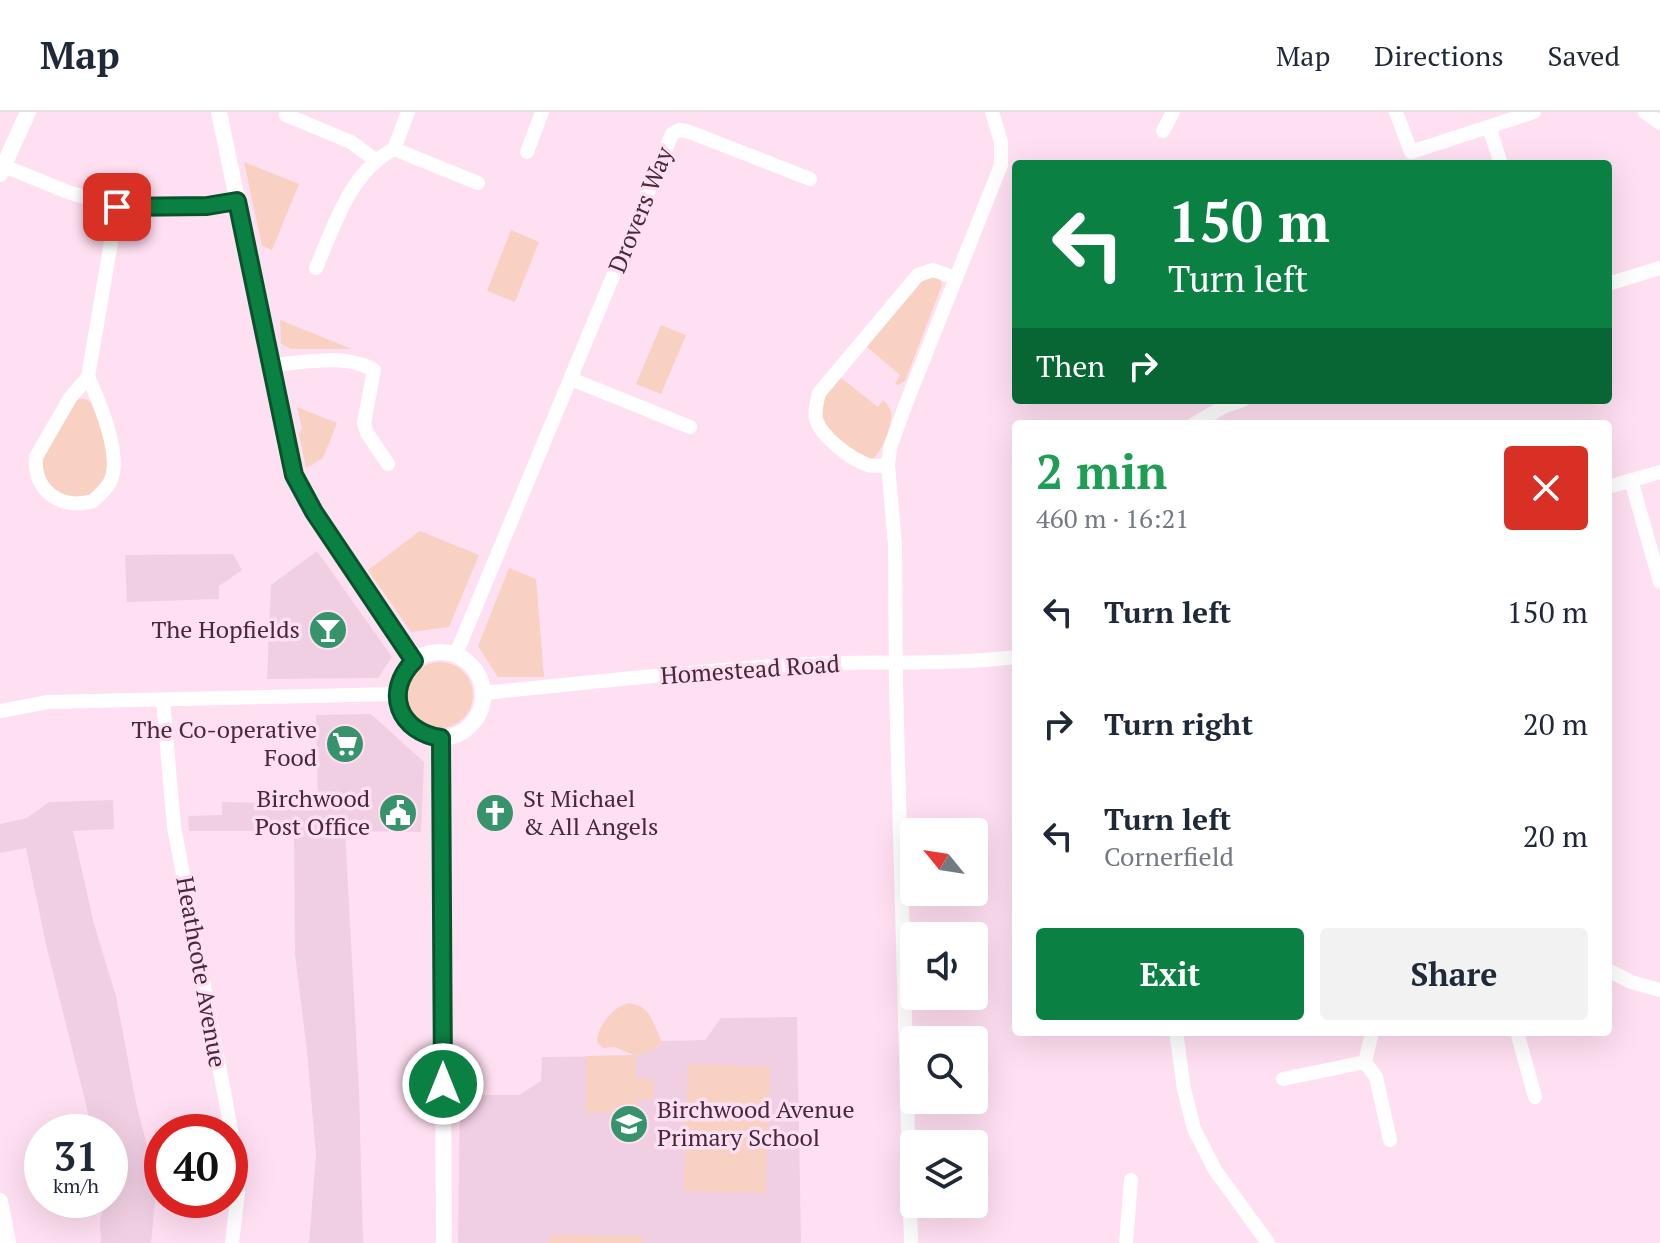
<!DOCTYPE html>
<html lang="en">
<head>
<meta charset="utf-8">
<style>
  :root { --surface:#fff; --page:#f2f2f3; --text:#1f2937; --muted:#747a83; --line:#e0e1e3; --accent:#0b8043 }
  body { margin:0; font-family:"PT Serif",serif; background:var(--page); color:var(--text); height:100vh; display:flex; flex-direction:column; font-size:30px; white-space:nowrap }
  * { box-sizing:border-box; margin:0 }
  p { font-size:26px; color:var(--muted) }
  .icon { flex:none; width:44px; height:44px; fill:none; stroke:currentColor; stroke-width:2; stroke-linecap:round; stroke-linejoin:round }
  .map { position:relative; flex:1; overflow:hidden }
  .drawer { position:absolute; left:1012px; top:308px; width:600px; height:616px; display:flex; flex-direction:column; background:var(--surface); border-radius:8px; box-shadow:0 8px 32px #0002 }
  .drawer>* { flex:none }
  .banner { position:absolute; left:1012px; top:48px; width:600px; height:244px; border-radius:8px; box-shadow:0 8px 32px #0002; background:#0b8043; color:#fff; overflow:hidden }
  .needle { width:52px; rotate:300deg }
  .controls { position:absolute; left:900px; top:706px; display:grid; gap:16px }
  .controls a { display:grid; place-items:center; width:88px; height:88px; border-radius:8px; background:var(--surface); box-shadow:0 8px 32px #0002; font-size:40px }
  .speed { position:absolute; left:24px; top:1002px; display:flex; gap:16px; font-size:40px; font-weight:700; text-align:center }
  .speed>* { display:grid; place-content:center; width:104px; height:104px; border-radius:50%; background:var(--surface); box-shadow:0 8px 32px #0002; line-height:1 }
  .speed small { font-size:20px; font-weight:400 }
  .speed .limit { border:12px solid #d22; background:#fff; color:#111 }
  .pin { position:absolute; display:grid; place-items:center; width:68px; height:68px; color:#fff; margin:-34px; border-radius:16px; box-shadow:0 4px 12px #0006 }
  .me { position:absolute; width:88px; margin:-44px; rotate:0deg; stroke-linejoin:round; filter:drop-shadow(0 0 6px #0008) }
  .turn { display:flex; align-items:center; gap:28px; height:168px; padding:0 24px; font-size:36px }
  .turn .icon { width:104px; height:104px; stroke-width:2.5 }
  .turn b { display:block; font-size:56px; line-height:68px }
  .then { display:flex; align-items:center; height:76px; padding:0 24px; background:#0003; gap:16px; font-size:30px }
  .round { display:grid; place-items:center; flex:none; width:84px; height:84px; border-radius:8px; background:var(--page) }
  .head { display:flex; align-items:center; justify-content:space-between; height:136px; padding:0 24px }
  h1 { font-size:48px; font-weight:600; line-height:60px; color:#1e9e55 }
  .button { display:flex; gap:16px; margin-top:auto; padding:16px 24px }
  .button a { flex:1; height:92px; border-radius:8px; background:var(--accent); color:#fff; font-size:32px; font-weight:600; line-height:92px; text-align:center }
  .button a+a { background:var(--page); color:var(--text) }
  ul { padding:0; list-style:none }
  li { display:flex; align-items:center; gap:24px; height:112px; padding:0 24px }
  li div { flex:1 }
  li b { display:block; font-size:30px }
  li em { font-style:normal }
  header { display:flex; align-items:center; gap:48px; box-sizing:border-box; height:112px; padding:0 40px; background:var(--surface); border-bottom:2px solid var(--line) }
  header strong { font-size:38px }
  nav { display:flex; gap:44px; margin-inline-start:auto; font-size:28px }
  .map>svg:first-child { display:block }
</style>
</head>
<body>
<header>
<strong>Map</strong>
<nav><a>Map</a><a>Directions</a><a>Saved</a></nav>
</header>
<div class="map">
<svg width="1660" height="1131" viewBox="0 0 1660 1131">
  <rect width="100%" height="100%" fill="#ffdff2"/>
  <g fill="#f1cfe3">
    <path d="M317,439L392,545L378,566L267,567L271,473Z"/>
    <path d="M233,442L242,458L219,474V487L127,490L125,443Z"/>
    <path d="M371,602L424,650L421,720L345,719L359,977L363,1131H309L316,1043L307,939L295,842L294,719H189L188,704L222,703V690L318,692L316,603Z"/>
    <path d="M113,688L114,717L73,719L94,812L116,884L136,991L152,1053L155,1089L151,1131H101L100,1109L106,1088H110V1020H93L47,837L26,736L0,741V712L27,706L49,690Z"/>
    <path d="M797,905L801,1131H458L460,983H519L541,969L542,945L636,944L655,938L661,929L705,928L721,906Z"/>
  </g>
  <g fill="#f8d1c3">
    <path d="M244,50L299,72L272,138L262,134Z"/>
    <path d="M511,118L539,130L515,190L487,179Z"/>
    <path d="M924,163L940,167L942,173L905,269L898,273L895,272L900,263L867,235V228Z"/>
    <path d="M280,208L352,237H291L281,232Z"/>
    <path d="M661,213L686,223L661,282L636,272Z"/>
    <path d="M841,266L878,295L883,288C886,291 890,296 891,300C893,312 881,345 869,349C857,344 825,320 821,307C819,299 821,290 822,281Z"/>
    <path d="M79,286L88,288L93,293C98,311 110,335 109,353C106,406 26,388 45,338C51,322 65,306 74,290Z"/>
    <path d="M297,295L337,311L323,346L306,356L299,322L302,316Z"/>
    <path d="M420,419L479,443L449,515L411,520L368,458Z"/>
    <path d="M509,456L536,467L544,565H498L478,534Z"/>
    <circle cx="440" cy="583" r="33"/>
    <path d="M628,891C650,893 653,910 661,929L655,938L636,944V966L654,967L653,987H637L636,999L586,1001V944L634,943L614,935L603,936L597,930C597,915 613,895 628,891Z"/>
    <path d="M688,952L770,955L766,1081L684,1079Z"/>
    <path d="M550,1123L642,1124V1131H550Z"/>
  </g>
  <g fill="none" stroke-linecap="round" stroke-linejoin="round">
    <g stroke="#fff" stroke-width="14">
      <path d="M1396,0L1411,40L1534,0"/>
      <path d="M1645,0L1660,11"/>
      <path d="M286,3L351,30L374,47"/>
      <path d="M1489,15L1501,52"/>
      <path d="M1163,19L1173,0"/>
      <path d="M394,37L478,71"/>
      <path d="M527,40L542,0"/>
      <path d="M4,54L68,80L117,95L207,94L237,89"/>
      <path d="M316,156C335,112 350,60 394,37L408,0"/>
      <path d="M1608,172L1660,156"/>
      <path d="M271,253C303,251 345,241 374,258L364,311L367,321L388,352"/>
      <path d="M88,265L70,286L36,345C33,379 61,398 93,389C99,383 106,378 110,370C123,345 99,289 88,265L117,95"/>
      <path d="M571,267L690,315"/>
      <path d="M1194,312L1223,295L1243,288"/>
      <path d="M888,353C881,354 875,355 868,353C851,347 821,325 816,307C814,298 817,290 819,281L918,163L933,158L956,166"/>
      <path d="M1631,368L1660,470"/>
      <path d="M1608,375L1660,360"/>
      <path d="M456,542L672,22L679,18L687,19L810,67"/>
      <path d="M484,581C586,571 689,559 792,553C867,548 941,554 1016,545"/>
      <path d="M163,588L174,715L236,1044L238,1080L232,1131"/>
      <path d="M0,599L48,590L397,582"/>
      <path d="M1608,858L1631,870L1660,878"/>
      <path d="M1176,920L1184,977L1194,1017L1215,1058L1268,1131"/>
      <path d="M1372,920L1365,950L1376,965L1390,1028"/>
      <path d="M1517,920L1535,985"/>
      <path d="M1283,967L1365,950"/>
      <path d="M911,1131L896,574L895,432L888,353L890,336L905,294L1001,53V30L992,0"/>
      <path d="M1126,1131L1131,1068"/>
    </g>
    <g stroke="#fff" stroke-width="16">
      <path d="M219,0L294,363L314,400L414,549"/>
      <path d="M0,62L28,0"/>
      <circle cx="440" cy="583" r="43"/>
      <path d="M441,626L444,1131"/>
      <path d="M0,1089L8,1131"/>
    </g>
  </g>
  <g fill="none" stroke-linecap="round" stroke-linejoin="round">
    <defs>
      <path id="route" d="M117,95L207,94L237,89L294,363L314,400L414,549C383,580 399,620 441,626L443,972"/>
    </defs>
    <use href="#route" stroke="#07532c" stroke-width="20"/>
    <use href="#route" stroke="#0b8043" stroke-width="14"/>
  </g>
  <defs>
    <symbol id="bar-disc" viewBox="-11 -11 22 22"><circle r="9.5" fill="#37936b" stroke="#ffdff2"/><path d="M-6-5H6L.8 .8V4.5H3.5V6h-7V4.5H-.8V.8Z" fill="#fff"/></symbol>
    <symbol id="supermarket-disc" viewBox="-11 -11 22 22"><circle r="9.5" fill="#37936b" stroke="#ffdff2"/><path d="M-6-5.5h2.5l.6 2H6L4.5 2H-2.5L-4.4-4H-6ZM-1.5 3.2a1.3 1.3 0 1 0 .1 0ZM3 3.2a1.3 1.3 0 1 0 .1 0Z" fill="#fff"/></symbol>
    <symbol id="civic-disc" viewBox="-11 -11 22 22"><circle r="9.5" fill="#37936b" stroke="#ffdff2"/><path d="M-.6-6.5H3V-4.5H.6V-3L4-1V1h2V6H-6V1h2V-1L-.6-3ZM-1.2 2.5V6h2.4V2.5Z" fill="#fff"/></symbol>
    <symbol id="church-disc" viewBox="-11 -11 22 22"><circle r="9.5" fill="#37936b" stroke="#ffdff2"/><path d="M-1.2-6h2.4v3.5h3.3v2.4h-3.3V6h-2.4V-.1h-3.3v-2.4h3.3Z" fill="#fff"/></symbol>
    <symbol id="school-disc" viewBox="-11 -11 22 22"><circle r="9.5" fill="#37936b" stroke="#ffdff2"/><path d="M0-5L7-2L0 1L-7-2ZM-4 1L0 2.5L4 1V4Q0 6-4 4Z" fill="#fff"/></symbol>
  </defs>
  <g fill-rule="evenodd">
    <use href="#bar-disc" x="306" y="496" width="44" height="44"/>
    <use href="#supermarket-disc" x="323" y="610" width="44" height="44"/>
    <use href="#civic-disc" x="376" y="679" width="44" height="44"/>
    <use href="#church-disc" x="473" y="679" width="44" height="44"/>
    <use href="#school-disc" x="607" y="990" width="44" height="44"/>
  </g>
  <g text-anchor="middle" stroke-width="7" stroke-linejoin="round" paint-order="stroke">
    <g font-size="24" fill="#46293c" stroke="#ffdff2">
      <text transform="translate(641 98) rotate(-68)" y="8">Drovers Way</text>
      <text transform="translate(750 558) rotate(-4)" y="8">Homestead Road</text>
      <text transform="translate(201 860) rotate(80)" y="8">Heathcote Avenue</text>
    </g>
    <g font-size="24" fill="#46293c" stroke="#ffdff2" text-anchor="end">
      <text x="300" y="526">The Hopfields</text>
      <text x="317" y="626">The Co-operative<tspan x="317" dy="28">Food</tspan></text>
      <text x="370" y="695">Birchwood<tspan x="370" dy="28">Post Office</tspan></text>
      <text x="523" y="695" text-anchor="start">St Michael<tspan x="523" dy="28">&amp; All Angels</tspan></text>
      <text x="657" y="1006" text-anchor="start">Birchwood Avenue<tspan x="657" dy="28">Primary School</tspan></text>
    </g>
  </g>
</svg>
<div class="controls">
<a><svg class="needle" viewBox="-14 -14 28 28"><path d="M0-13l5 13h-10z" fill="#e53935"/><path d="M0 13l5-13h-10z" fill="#747a83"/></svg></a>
<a><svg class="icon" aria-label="sound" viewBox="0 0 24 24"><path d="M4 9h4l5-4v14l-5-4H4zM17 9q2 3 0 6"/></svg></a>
<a><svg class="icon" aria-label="search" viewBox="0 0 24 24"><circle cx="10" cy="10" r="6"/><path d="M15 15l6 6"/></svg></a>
<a><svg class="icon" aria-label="layers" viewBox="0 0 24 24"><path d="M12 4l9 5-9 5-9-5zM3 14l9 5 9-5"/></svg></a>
</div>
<div class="speed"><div>31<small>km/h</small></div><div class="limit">40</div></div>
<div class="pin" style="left:117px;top:95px;background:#d93025"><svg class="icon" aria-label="arrive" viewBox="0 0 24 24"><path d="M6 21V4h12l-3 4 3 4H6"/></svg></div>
<svg class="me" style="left:443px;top:972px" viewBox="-20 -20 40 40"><circle r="17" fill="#0b8043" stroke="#fff" stroke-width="3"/><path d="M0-11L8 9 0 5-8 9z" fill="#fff"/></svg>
<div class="banner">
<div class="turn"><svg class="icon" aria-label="left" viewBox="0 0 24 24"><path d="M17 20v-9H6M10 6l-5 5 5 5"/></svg><div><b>150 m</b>Turn left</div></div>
<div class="then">Then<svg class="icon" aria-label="right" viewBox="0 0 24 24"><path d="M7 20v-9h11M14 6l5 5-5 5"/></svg></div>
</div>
<section class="drawer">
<div class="head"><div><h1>2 min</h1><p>460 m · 16:21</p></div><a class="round" style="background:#d93025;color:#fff"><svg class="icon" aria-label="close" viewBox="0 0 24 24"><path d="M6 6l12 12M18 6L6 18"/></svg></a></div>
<ul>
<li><svg class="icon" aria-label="left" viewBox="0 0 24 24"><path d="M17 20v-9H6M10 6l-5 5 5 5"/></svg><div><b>Turn left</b></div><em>150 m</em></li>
<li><svg class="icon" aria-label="right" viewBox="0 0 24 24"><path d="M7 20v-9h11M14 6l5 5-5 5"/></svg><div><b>Turn right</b></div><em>20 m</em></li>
<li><svg class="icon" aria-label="left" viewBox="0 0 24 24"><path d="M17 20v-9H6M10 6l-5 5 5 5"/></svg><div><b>Turn left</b><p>Cornerfield</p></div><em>20 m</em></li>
</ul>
<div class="button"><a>Exit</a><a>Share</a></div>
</section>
</div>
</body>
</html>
